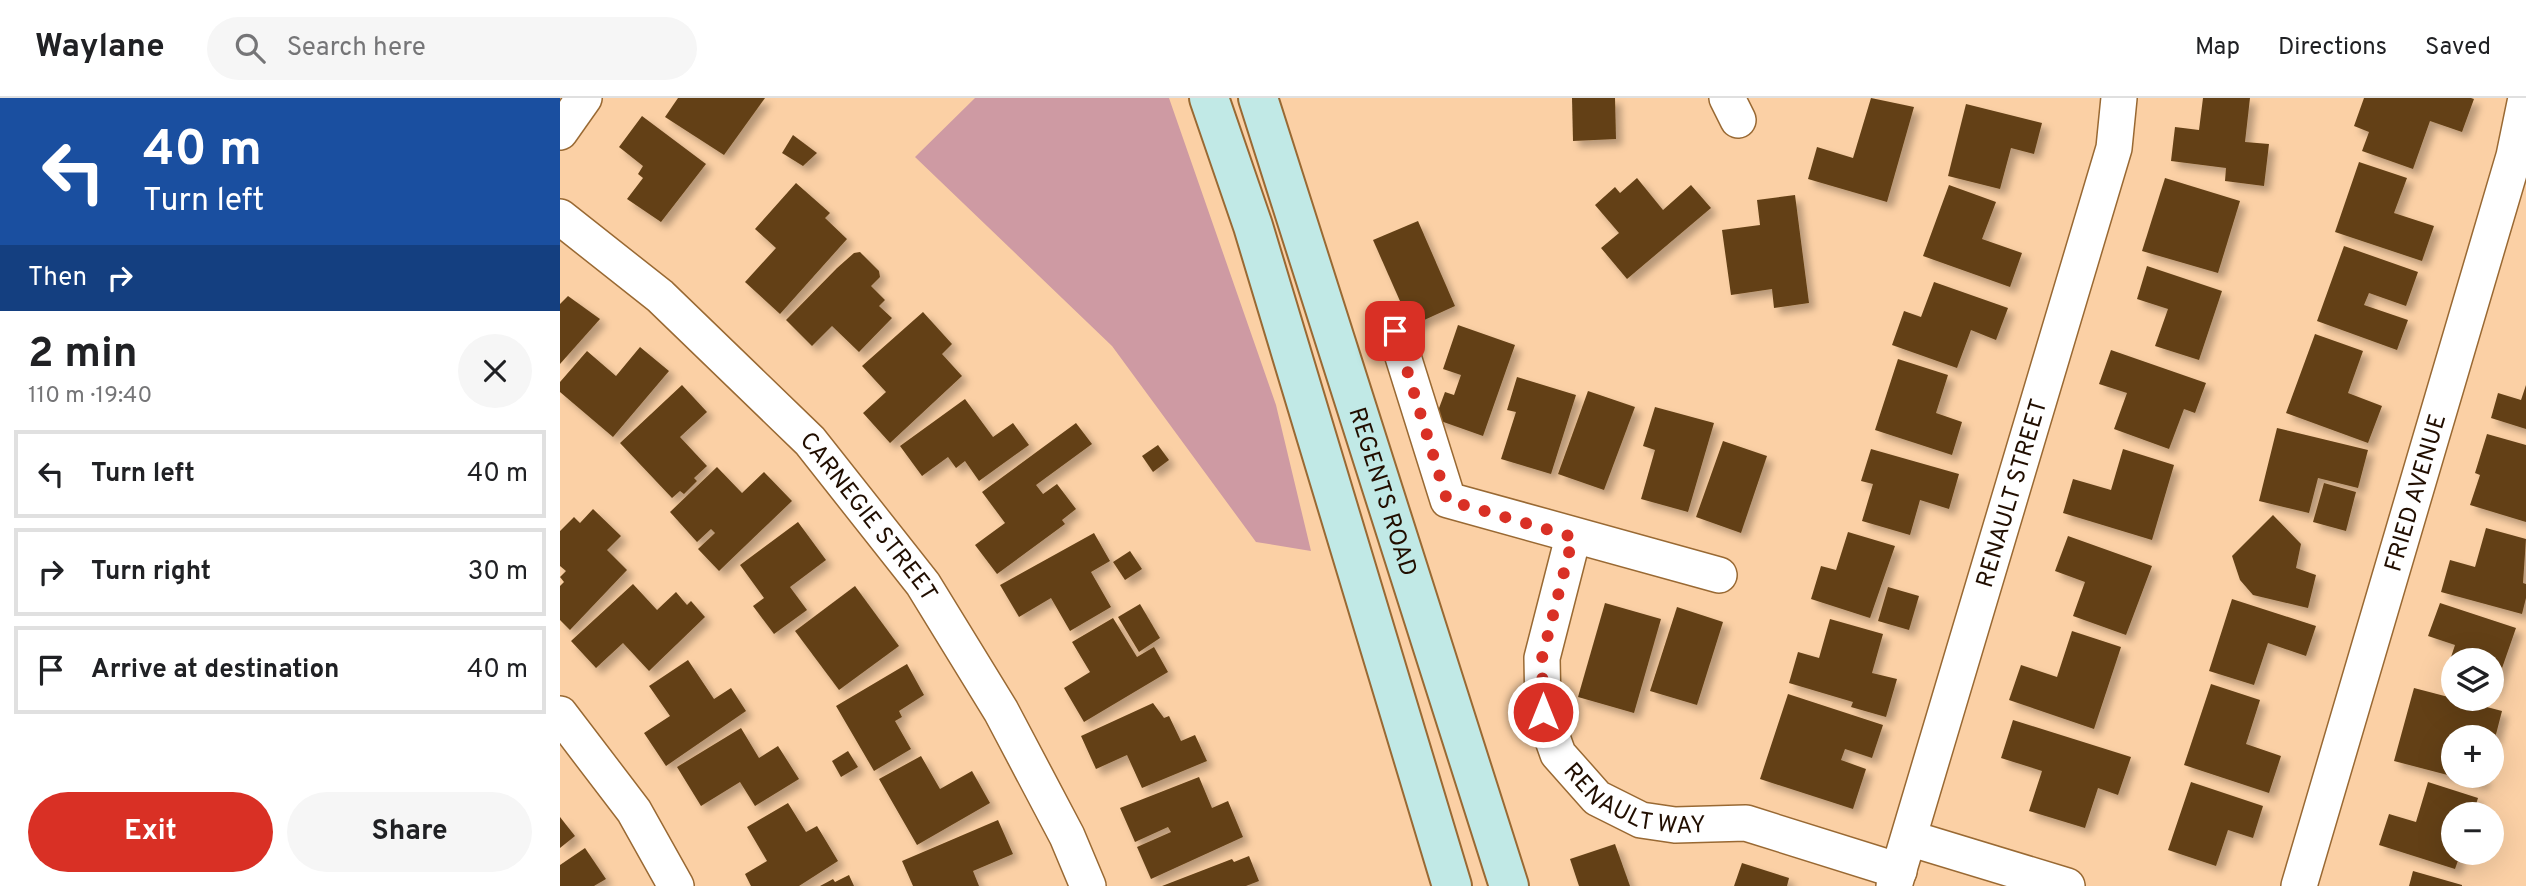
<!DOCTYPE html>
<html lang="en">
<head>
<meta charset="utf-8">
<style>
  :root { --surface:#fff; --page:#f6f6f6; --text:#202124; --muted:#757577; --line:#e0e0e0; --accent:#d93025 }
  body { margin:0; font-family:Overpass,sans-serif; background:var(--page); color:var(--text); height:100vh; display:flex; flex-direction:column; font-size:26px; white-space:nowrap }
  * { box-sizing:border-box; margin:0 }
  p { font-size:23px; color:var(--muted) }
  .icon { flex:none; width:38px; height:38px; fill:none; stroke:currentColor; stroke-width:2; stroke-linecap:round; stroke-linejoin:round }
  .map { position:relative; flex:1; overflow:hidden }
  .drawer { display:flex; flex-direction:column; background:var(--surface); width:560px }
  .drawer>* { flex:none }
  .banner { background:#1a4fa0; color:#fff; overflow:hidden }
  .fabs { position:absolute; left:1881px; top:550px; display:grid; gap:14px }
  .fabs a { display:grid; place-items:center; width:63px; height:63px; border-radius:50%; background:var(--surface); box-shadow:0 7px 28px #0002; font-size:35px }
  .pin { position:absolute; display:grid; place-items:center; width:60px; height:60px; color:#fff; margin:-30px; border-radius:14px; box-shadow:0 4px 10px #0006 }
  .me { position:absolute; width:77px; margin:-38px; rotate:0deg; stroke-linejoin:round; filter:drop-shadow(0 0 5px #0008) }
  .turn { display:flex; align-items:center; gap:24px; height:147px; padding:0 28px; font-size:32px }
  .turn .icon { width:91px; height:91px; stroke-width:2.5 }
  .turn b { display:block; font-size:49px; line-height:60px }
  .then { display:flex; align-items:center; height:66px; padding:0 28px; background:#0003; gap:14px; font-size:26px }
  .round { display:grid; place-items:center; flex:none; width:74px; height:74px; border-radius:37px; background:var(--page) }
  .head { display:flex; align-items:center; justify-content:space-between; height:119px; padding:0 28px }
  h1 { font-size:42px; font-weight:700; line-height:52px }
  .cta { display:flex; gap:14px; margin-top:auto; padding:14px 28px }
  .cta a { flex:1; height:80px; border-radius:42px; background:var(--accent); color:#fff; font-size:28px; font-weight:700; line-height:80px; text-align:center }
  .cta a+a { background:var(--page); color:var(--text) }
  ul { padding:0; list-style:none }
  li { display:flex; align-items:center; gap:21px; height:88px; margin:0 14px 10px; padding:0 14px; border:4px solid var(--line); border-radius:0px }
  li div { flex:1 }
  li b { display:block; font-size:26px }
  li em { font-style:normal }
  header { display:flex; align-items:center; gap:42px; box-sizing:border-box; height:98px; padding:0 35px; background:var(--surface); border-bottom:2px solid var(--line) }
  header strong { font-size:33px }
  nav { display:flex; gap:38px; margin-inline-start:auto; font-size:24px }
  .search { width:490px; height:63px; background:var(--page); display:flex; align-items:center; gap:18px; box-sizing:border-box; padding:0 24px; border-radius:38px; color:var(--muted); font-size:26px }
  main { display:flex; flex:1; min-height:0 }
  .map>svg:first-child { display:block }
</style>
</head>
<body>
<header>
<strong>Waylane</strong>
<div class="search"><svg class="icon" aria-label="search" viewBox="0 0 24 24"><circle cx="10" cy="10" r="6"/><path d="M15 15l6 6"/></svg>Search here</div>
<nav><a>Map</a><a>Directions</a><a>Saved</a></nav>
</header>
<main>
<section class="drawer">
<div class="banner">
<div class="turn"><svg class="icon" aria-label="left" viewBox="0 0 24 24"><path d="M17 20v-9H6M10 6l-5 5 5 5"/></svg><div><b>40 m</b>Turn left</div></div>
<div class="then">Then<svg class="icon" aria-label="right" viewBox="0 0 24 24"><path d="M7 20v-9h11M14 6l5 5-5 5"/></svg></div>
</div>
<div class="head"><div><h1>2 min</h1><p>110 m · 19:40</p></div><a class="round"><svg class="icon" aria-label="close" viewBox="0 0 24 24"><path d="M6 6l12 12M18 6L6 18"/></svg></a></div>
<ul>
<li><svg class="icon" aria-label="left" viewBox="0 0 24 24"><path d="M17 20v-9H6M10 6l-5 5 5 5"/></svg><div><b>Turn left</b></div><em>40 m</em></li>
<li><svg class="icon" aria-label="right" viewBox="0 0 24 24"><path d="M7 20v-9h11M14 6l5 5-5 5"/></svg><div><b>Turn right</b></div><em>30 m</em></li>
<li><svg class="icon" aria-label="arrive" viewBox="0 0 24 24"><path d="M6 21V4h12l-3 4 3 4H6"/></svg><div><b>Arrive at destination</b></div><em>40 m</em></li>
</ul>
<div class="cta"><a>Exit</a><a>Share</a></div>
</section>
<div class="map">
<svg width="1966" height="788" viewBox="0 0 1966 788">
  <defs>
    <filter id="shadow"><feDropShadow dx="6" dy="6" stdDeviation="3.5" flood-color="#0004"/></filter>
  </defs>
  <rect width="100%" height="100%" fill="#fbd0a5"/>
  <path fill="#ce9aa3" d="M415,0H609L716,307L751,453L696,444L552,248L355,59Z"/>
  <g fill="#634016" filter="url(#shadow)">
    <path d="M118,0H205L164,57L105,19Z"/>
    <path d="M1012,0H1055L1056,41L1013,43Z"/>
    <path d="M1311,0L1354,9L1327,104L1248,81L1257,49L1293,60Z"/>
    <path d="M1643,0H1690L1685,44L1709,46L1704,88L1665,83L1666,70L1611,63L1615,29L1639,32Z"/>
    <path d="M1804,0H1911L1914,1L1902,34L1870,23L1853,71L1802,53L1809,34L1794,28Z"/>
    <path d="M1406,6L1482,25L1474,56L1451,50L1440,91L1388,78Z"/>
    <path d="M82,18L146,66L101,124L67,101L83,80L78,76L83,68L59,49Z"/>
    <path d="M233,37L257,55L243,68L222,55Z"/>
    <path d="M1799,64L1847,80L1834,115L1874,128L1862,163L1775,134Z"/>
    <path d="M1077,80L1103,112L1131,87L1151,110L1067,181L1041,150L1059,135L1035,107L1055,89L1060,95Z"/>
    <path d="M1605,80L1680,103L1658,175L1582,153Z"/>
    <path d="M236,85L270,115L265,120L287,141L220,216L185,184L216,150L195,131Z"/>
    <path d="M1389,87L1436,104L1422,141L1462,155L1450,189L1363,158Z"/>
    <path d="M1235,97L1249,205L1214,210L1212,191L1171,197L1162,132L1200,127L1197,102Z"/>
    <path d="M858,123L895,208L851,228L813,142Z"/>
    <path d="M1784,148L1858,174L1846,208L1809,195L1804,207L1848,222L1837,252L1757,223Z"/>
    <path d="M300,154L319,173L320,179L311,188L325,202L319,208L332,220L299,254L272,228L252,248L226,222L277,170L294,155Z"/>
    <path d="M1587,168L1662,193L1639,262L1595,248L1608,211L1577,201Z"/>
    <path d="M1374,184L1448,210L1436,242L1411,232L1397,270L1332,247L1344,213L1361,219Z"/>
    <path d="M8,198L40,221L0,266V206Z"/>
    <path d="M363,214L392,246L382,256L402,278L330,345L303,315L326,294L302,268Z"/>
    <path d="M898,227L955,247L923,338L875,321L885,294L894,297L901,277L883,271Z"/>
    <path d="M1755,236L1803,253L1788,295L1822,308L1808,345L1726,315Z"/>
    <path d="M80,249L109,273L53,339L0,294V284L27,253L56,278Z"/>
    <path d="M1551,252L1646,285L1635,315L1624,311L1609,351L1554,331L1567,295L1539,286Z"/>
    <path d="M1338,261L1388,277L1376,315L1402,324L1392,357L1315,332Z"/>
    <path d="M957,279L1016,297L991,376L941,361L956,314L947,312Z"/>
    <path d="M122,287L147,314L120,339L147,368L134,380L137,383L124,396L120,393L112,400L60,345Z"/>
    <path d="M1966,287V331L1931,320L1938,295L1961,302Z"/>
    <path d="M1028,293L1075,309L1044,392L998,376Z"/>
    <path d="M405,301L433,339L453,325L469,347L419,383L405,363L396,370L388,359L362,378L340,348Z"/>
    <path d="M1095,309L1154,325L1128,414L1081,401L1095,352L1083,348Z"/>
    <path d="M516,325L532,346L476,387L483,396L497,386L516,411L502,422L505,426L437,476L415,447L445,425L422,394Z"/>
    <path d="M1717,330L1808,352L1798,390L1758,380L1749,415L1699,403Z"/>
    <path d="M1927,336L1966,347V424L1910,407L1920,377L1915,375Z"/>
    <path d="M1163,343L1207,358L1181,435L1136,419Z"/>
    <path d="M598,347L609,362L593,374L582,358Z"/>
    <path d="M1311,351L1399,376L1389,411L1360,402L1350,437L1302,423L1313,386L1301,383Z"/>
    <path d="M1563,351L1614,367L1592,442L1503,415L1513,381L1551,392Z"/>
    <path d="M157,369L182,395L204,374L232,403L159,473L138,451L155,435L151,431L137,444L110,414Z"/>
    <path d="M1764,385L1796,394L1786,433L1753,424Z"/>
    <path d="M33,411L61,438L47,452L67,472L10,532L0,522V488L4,484L0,479L6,473L0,468V433L14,419L20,425Z"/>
    <path d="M1713,417L1741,446L1736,470L1756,477L1748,510L1693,497L1680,482L1672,458Z"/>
    <path d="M238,424L266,462L230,489L247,512L214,536L193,508L204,500L180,467Z"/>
    <path d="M1926,430L1966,441L1963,485L1966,486V500L1962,516L1881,494L1890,462L1915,469Z"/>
    <path d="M1288,434L1335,448L1310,520L1251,501L1261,468L1276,472Z"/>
    <path d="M534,435L550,463L531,474L551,509L510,533L491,500L459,519L440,487Z"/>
    <path d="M1508,438L1592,468L1566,537L1513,518L1525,484L1495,473Z"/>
    <path d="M570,453L582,471L565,482L553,464Z"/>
    <path d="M73,486L97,512L116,494L127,507L131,503L145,519L89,573L63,545L36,570L11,543Z"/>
    <path d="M295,488L339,548L279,592L235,533Z"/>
    <path d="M1328,489L1359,498L1349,532L1318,523Z"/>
    <path d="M1672,501L1756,528L1746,558L1708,545L1694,587L1649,573Z"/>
    <path d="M1045,505L1101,521L1074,615L1018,599Z"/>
    <path d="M1880,505L1956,530L1932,599V562H1894V587L1883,583L1895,547L1868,538Z"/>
    <path d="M580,506L600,540L579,554L558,519Z"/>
    <path d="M1117,509L1163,524L1137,607L1090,593Z"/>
    <path d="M553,520L577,559L594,549L608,574L524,624L504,590L530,574L512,544Z"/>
    <path d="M1270,521L1323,536L1312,575L1337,581L1326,619L1291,609L1293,604L1229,585L1238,554L1259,560Z"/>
    <path d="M1512,533L1561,549L1534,631L1449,602L1461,567L1497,579Z"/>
    <path d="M128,562L154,601L171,590L186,613L106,668L84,635L110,618L89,588Z"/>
    <path d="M347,566L364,597L339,613L342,619L335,623L351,651L314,673L276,608Z"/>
    <path d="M1651,586L1700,602L1686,646L1721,658L1709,695L1624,667Z"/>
    <path d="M1854,590L1942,613L1933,648L1932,639H1894V677H1925L1922,686L1834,663Z"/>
    <path d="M1228,596L1323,627L1312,660L1285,651L1281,662L1306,671L1293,711L1200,681Z"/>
    <path d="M593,605L604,620L609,618L621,643L635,637L647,663L582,690L567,657L536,671L521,638Z"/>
    <path d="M1453,622L1571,659L1558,697L1538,690L1525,730L1469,713L1482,673L1441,660Z"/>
    <path d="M181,630L199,660L218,648L239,681L195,708L180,684L141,708L117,669Z"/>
    <path d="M288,653L298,669L281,679L272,663Z"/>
    <path d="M361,658L380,691L412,673L430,705L357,747L319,681Z"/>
    <path d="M639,679L652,710L668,703L683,739L591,781L577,749L611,734L608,729L575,744L560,710Z"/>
    <path d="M1631,684L1703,708L1693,740L1668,732L1656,768L1608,752Z"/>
    <path d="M1868,684L1918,700L1913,716H1894V754H1901L1895,771L1819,747L1829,716L1856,724Z"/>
    <path d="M228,705L246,734L257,728L278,763L239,788H191L185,776L207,763L187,729Z"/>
    <path d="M0,719L15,738L0,750Z"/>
    <path d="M438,722L453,756L413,773L419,788H353L342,763Z"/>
    <path d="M1055,746L1070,788H1019L1010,761Z"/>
    <path d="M25,750L46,781L34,788H0V767Z"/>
    <path d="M689,758L699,783L686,788H602L672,761L674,764Z"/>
    <path d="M1182,765L1229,780L1227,788H1174Z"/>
    <path d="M1853,773L1902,787V788H1849Z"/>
    <path d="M289,777L294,788H260L273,781L275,784Z"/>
  </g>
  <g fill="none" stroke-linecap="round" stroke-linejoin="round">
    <defs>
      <g id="minor">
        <path d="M1167,0L1178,22"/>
        <path d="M0,34L24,0"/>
        <path id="s1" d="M0,119L100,198L250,343L363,486L441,613L507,738L528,788"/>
        <path d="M835,233L888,402L1159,477"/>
        <path id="s2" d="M1013,439L982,560L983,614L998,656L1037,700L1081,722L1115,727L1186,725L1339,773"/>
        <path d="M0,616L74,713L116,788"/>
        <path d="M1349,740L1507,788"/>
        <path id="s3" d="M1334,788L1554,50L1559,0"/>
        <path id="s4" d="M1739,788L1954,58L1966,0"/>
      </g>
      <g id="secondary">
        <path d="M649,0L693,128L892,788"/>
        <path id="s5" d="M698,0L949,788"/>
      </g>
    </defs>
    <use href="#minor" stroke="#996933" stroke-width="38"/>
    <use href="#secondary" stroke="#996933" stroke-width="42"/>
    <use href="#minor" stroke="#fff" stroke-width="35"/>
    <use href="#secondary" stroke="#c1e9e6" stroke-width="38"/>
  </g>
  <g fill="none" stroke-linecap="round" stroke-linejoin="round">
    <path stroke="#d93025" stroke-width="12" stroke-dasharray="0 21.6" d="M835,233L887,402L1013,439L982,560L983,614"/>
  </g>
  <g text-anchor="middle" stroke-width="7" stroke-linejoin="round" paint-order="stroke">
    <g font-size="24" fill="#210e00" stroke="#fff9f4">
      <text dy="8" stroke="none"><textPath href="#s5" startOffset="413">REGENTS ROAD</textPath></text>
      <text dy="8" stroke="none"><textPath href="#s3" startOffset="410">RENAULT STREET</textPath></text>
      <text dy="8" stroke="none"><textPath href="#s4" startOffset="410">FRIED AVENUE</textPath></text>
      <text dy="8" stroke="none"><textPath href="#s1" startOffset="432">CARNEGIE STREET</textPath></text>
      <text dy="8" stroke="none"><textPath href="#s2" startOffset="318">RENAULT WAY</textPath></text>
    </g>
  </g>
</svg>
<div class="fabs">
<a><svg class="icon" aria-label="layers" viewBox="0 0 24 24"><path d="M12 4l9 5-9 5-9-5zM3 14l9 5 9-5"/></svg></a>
<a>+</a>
<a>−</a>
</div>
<div class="pin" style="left:835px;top:233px;background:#d93025"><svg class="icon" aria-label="arrive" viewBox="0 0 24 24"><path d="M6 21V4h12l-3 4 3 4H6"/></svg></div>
<svg class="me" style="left:983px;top:614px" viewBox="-20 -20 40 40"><circle r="17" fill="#d93025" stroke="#fff" stroke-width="3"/><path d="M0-11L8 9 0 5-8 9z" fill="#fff"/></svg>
</div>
</main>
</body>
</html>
